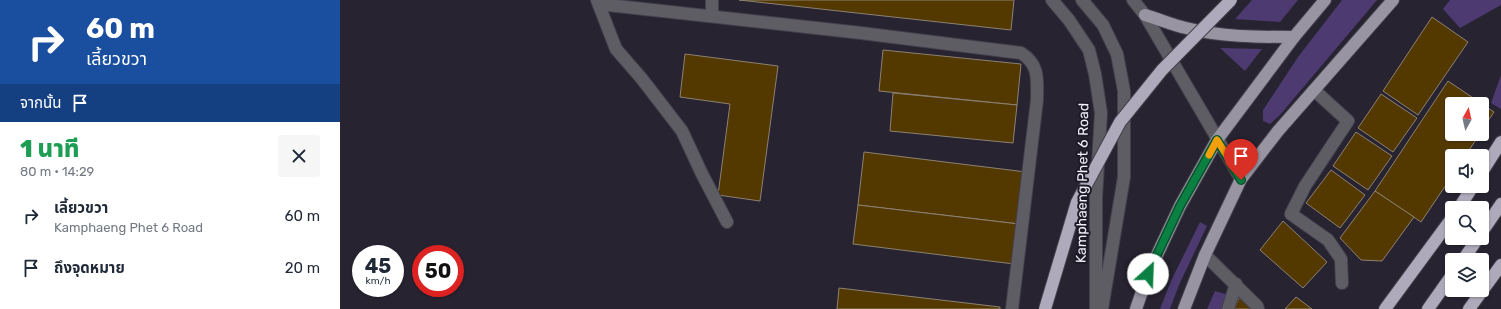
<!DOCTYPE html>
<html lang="th">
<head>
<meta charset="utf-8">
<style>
  :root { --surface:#fff; --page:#f6f6f7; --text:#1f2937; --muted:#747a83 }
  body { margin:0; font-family:Rubik,"Noto Sans Thai",sans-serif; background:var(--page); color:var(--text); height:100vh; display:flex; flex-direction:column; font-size:15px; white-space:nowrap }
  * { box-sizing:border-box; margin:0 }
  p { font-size:13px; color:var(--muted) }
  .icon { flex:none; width:22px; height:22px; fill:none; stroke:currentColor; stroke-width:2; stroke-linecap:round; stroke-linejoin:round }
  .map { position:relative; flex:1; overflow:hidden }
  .side { display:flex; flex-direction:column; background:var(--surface); width:340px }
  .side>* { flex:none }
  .top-card { background:#1a4fa0; color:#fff; overflow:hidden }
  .needle { width:26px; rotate:8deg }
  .controls { position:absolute; left:1105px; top:97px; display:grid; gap:8px }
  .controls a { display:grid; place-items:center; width:44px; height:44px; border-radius:4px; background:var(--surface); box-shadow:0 1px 3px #0004; font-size:20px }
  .speed { position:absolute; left:12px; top:245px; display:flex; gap:8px; font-size:20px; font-weight:700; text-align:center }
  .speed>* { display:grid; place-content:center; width:52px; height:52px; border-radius:50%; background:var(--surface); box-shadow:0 1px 3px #0004; line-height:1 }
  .speed small { font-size:10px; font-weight:400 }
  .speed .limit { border:6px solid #d22; background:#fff; color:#111 }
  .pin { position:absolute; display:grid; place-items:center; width:34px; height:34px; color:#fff; margin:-41px -17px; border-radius:50% 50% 50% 0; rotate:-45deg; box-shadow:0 0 4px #0007 }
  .pin .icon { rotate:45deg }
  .me { position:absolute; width:44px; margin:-22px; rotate:25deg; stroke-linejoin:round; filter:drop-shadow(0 0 3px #0008) }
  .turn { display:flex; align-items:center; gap:14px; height:84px; padding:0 20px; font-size:18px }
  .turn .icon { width:52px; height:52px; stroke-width:2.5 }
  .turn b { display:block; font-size:28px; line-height:34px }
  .then { display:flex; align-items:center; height:38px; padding:0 20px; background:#0003; gap:8px; font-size:15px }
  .round { display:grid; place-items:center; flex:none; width:42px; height:42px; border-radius:4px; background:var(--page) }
  .headline { display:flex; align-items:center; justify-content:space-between; height:68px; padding:0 20px }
  h1 { font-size:24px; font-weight:800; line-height:30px; color:#1e9e55 }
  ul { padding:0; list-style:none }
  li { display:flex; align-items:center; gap:12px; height:52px; padding:0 20px }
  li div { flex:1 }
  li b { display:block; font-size:15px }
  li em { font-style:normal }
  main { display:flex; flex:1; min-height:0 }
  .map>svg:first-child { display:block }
</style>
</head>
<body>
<main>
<section class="side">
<div class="top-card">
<div class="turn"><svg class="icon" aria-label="right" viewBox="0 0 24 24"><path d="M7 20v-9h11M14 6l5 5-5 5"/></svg><div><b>60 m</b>เลี้ยวขวา</div></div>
<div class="then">จากนั้น<svg class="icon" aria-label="arrive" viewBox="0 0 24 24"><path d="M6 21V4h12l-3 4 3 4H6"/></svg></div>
</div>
<div class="headline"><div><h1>1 นาที</h1><p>80 m · 14:29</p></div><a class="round"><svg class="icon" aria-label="close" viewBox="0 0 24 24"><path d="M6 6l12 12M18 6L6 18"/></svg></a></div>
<ul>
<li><svg class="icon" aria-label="right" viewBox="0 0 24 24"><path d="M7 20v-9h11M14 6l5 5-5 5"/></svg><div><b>เลี้ยวขวา</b><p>Kamphaeng Phet 6 Road</p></div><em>60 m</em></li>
<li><svg class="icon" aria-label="arrive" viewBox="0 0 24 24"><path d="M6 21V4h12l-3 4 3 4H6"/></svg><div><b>ถึงจุดหมาย</b></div><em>20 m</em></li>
</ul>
</section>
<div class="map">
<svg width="1161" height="309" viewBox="0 0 1161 309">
  <rect width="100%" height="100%" fill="#272331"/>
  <g fill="#4c3a70">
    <path d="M912,0H958L940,22L895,19Z"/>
    <path d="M1002,0H1037L940,115L930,124L923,121V110L958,57Z"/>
    <path d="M1110,0H1161V5L1120,28L1103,9Z"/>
    <path d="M880,48L922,49L905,71Z"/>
    <path d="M1161,75V109L1151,103Z"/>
    <path d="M860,222L867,226L839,285L830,309H820L831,281Z"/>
    <path d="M875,291L889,295L884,309H867Z"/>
  </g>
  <g fill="#533800" stroke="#8c8273">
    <path d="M399,0H674L671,30Z"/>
    <path d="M1092,17L1128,42L1078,115L1043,91Z"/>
    <path d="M543,50L681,64L677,105L539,91Z"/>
    <path d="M345,54L438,66L420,201L378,195L390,104L340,97Z"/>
    <path d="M1108,81L1154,112L1142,130V104H1112V134H1140L1125,156H1112V176L1081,222L1035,191Z"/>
    <path d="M553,93L677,105L673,143L550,131Z"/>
    <path d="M1041,94L1077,118L1053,152L1018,128Z"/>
    <path d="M1016,132L1052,156L1028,190L993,166Z"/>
    <path d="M524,152L686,172L679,224L518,205Z"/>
    <path d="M991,170L1025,195L1000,228L966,203Z"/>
    <path d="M1035,191L1074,217L1042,261L1021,260L1000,238Z"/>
    <path d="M518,205L679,224L674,264L513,244Z"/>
    <path d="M943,221L987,262L963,288L920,250Z"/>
    <path d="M499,288L660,307V309H497Z"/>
    <path d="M956,297L972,309H945Z"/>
    <path d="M899,298L922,306L921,309H894Z"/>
  </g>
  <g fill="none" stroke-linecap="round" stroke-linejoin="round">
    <defs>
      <g id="minor">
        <path d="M257,0L276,49L302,79L342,131L362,174L387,222"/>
        <path d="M712,0L729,20L749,50L755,74L761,113L756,198V309"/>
        <path d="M742,0L763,25L777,54L784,91V177L762,309"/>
        <path d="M793,0L805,15L901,179"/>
        <path d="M259,4L521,33L681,53C700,65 697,80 697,100L672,309"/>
        <path d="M372,16V0"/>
        <path d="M974,90L1008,121L965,186L951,214L988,240L1001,259L1002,283"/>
        <path d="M865,255L917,306L918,309"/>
        <path d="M888,309L896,284"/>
      </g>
      <g id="major">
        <path d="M805,15C819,19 832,25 846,28C881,37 918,37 954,37"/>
        <path d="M796,309L808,274L840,206L877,140L954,37L985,0"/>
        <path d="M844,309L865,255L901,179L938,131L1053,0"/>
      </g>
      <g id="highway">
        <path d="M1142,172L1161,142"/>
        <path d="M1119,208L1133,186"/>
        <path d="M1142,232L1161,204"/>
        <path d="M1123,260L1138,238"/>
        <path d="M1045,309L1112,218"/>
        <path d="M1088,309L1112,275"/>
        <path d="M1129,309L1161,265"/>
      </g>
    </defs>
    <use href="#minor" stroke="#43404d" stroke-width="14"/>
    <use href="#major" stroke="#43404d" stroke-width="14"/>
    <use href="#highway" stroke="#43404d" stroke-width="14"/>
    <use href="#minor" stroke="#5f5d64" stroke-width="12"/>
    <use href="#major" stroke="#9894a2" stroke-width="12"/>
    <use href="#highway" stroke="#aeaabb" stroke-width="12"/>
    <defs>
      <path id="highway-bridge" d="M705,309L737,202L780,122L822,70L891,0"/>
    </defs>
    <use href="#highway-bridge" stroke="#43404d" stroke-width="14" stroke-linecap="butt"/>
    <use href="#highway-bridge" stroke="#aeaabb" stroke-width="12"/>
  </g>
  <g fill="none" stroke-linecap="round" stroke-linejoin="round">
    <defs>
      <path id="route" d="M808,274L840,206L877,140L901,180"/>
    </defs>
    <use href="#route" stroke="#07532c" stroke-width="10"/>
    <use href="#route" stroke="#0b8043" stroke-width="7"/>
    <path stroke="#f59e0b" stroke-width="7" d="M869,155L877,140L889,159"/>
  </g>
  <g text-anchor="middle" stroke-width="4" stroke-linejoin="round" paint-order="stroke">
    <g font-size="14" fill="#f2f0f9" stroke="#1d1a27">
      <text transform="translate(742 183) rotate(-89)" y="5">Kamphaeng Phet 6 Road</text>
    </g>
  </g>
</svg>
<div class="controls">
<a><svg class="needle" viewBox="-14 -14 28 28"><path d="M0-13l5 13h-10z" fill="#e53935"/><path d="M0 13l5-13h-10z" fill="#747a83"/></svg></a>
<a><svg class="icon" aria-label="sound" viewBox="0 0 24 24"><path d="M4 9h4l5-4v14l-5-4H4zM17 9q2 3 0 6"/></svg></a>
<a><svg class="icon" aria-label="search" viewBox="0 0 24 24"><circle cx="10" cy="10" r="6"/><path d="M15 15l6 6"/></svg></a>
<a><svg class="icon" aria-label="layers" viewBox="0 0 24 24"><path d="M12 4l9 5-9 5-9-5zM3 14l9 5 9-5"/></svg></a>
</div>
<div class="speed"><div>45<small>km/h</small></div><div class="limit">50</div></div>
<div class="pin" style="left:901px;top:180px;background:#d93025"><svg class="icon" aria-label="arrive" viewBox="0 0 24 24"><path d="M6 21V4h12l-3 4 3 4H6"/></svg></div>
<svg class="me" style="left:808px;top:274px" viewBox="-20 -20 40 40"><circle r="19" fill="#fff"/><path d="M0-13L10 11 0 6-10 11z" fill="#0b8043"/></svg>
</div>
</main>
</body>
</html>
